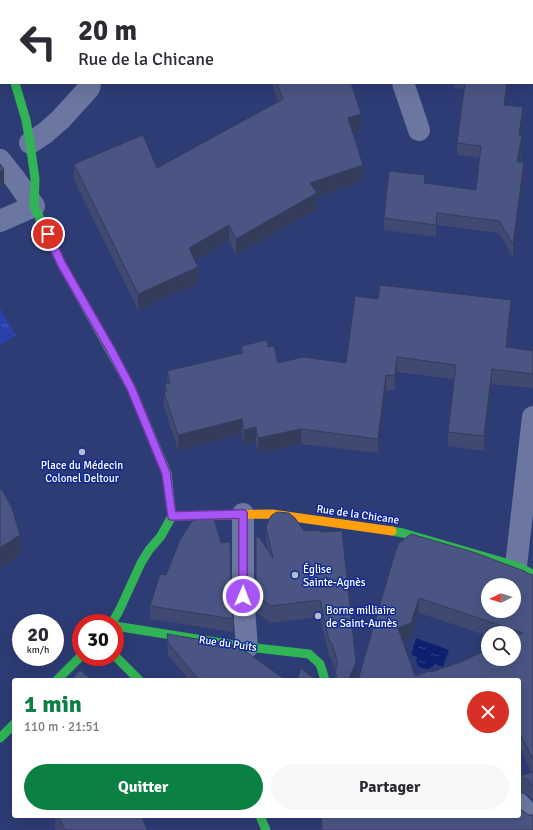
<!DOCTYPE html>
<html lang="fr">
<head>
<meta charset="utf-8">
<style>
  :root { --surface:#fff; --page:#f7f7f7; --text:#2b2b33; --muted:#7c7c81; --accent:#0b8043 }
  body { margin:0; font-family:Signika,sans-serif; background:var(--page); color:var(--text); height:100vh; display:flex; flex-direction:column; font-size:15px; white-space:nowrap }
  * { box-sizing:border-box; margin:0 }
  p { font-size:13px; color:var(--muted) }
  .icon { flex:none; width:22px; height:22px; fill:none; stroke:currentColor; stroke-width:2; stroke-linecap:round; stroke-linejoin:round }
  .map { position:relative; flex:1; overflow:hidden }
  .sheet { position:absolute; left:12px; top:678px; width:509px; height:140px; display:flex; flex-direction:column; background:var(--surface); border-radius:4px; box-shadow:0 4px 16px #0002 }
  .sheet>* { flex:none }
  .guide { position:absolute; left:0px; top:0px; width:533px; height:84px; box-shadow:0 4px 16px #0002; background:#fff; color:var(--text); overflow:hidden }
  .needle { width:26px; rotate:265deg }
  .buttons { position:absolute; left:481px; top:578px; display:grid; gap:8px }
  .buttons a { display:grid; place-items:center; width:40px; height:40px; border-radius:50%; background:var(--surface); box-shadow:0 4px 16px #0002; font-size:20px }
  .speed { position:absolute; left:12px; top:614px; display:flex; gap:8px; font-size:20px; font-weight:700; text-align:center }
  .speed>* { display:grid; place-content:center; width:52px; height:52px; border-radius:50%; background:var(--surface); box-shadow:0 4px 16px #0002; line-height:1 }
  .speed small { font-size:10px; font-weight:400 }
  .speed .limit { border:6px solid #d22; background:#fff; color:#111 }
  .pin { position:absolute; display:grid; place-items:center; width:34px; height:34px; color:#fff; margin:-17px; border:2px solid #fff; border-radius:50%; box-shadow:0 1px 4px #0007 }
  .me { position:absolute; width:44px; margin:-22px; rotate:1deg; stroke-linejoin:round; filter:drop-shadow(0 0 3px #0008) }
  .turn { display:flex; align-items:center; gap:14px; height:84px; padding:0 12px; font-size:18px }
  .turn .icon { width:52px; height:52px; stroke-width:2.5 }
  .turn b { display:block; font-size:28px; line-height:34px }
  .round { display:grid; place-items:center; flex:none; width:42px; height:42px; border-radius:21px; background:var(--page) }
  .overview { display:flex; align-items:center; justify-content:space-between; height:68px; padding:0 12px }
  h1 { font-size:24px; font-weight:700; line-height:30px; color:var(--accent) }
  .cta { display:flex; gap:8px; margin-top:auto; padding:8px 12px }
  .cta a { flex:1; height:46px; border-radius:24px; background:var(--accent); color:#fff; font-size:16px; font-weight:700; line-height:46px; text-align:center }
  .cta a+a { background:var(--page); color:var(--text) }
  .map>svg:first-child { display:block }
</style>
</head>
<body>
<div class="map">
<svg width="533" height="830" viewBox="0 0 533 830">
  <defs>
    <pattern id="park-tufts" width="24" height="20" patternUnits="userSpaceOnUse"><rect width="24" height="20" fill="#2841ab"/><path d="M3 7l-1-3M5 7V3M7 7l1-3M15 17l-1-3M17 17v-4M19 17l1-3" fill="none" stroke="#485eb8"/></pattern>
    <pattern id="water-ripples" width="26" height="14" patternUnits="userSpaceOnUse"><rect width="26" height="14" fill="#0d1f6f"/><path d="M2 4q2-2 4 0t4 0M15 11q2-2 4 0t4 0" fill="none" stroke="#314185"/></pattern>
  </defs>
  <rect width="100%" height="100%" fill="#2e3c76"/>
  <path fill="url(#park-tufts)" d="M0,308L16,335L0,345Z"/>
  <path fill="url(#water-ripples)" d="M416,638L449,650L443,667L435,664C430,671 427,669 419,667L416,662L417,657L411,655Z"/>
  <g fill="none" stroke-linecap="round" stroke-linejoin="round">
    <g stroke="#6c77a1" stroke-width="22">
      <path d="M375,0V1"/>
      <path d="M522,0L523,1"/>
      <path d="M294,1L295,0"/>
      <path d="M532,37L533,41"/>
      <path d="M0,46L1,49"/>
      <path d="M403,83L419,130"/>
      <path d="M30,143L45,133L60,120L89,88L90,83"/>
      <path d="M0,160L15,179L34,206L0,221"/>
      <path d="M243,514V596L247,647"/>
      <path d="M516,566L533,417"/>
      <path d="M519,804L533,818"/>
    </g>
    <g stroke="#30b455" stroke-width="9">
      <path d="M15,83L26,120L30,143L35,179L34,206L61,263L131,388L167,473L172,516"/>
      <path d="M392,531L403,533L516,566L529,572L533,577"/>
      <path d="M112,623L119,611L141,563L149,550L161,536L172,516"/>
      <path d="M115,626L247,647L309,654L320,664L325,680"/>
      <path d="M115,656L139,680"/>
      <path d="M57,680L81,656"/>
      <path d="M0,738L14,724"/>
      <path d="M260,816L266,830"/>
    </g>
    <path stroke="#ff9f0a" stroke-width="9" d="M172,516L272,514L392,531"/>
  </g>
  <g fill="#404972" fill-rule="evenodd">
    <path d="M48,0H70L69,1H49Z"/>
    <path d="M126,0H179L178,1H126Z"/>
    <path d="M272,83H357L352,85L361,130L353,132L363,181L317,197V209L236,255L229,241L195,261L198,283L138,310L74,180V164L157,168L278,102Z"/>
    <path d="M454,83H507V95L505,105L523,119L521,135L522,147L520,162L524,175L513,257L499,233L437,225L436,237L384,230V218L425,184L476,190L480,158L457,155V143L464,89L454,88Z"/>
    <path d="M511,314L508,348L533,351V388L492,384L484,451L448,446V432L454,379L397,372L395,390H386L378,453L301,444L258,453L256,442L244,445L242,434L178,450L164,407V392H165V384H167V371L241,353V346L268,347L278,363H346Z"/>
    <path d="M266,527L321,532L356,680H335V671L332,660L329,656L320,617L271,623L257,613L256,596V537L268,550L266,543Z"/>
    <path d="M395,553L533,575V800L528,795L522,792H519V776L532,773L519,745V680H358ZM419,613L488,636V633H514V659L431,672L415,676L403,641L411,637Z"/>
    <path d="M166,575L231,584L233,619V632L150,619V606Z"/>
    <path d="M167,634L286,680H189L168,655Z"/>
    <path d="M55,816H142L147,830H56L55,828Z"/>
  </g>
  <g fill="#343c5c">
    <path d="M58,0H70L69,1H58Z"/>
    <path d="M169,0H179L178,1H168Z"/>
    <path d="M347,83H357L347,87Z"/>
    <path d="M507,83V95L504,117V105Z"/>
    <path d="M523,107V119L519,147V135Z"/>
    <path d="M361,114V130L348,134V118Z"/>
    <path d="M522,135V147L517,174V162Z"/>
    <path d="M524,162V175L513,257V244Z"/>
    <path d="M363,165V181L317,197V209L236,255V239L310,183Z"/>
    <path d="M4,169V186L0,188V172Z"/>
    <path d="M437,213V225L436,237V225Z"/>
    <path d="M229,225V241L189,264V248Z"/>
    <path d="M198,267V283L138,310V294Z"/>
    <path d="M511,300V314L506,362V347Z"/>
    <path d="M397,357V372L395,390V376Z"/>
    <path d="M492,369V384L484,451V436Z"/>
    <path d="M386,375V390L378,453V439Z"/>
    <path d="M242,419V434L178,450V435Z"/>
    <path d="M256,427V442L244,445V430Z"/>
    <path d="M301,429V444L258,453V438Z"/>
    <path d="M20,535V556L0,568V548Z"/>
    <path d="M419,598V613L411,637L398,643V628Z"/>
    <path d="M356,663V680H348Z"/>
  </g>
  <g fill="#4a5584" stroke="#343c5c" fill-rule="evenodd">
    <path d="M137,0H169L168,1H138Z"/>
    <path d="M277,83H351L361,114L348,118L363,165L310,183L317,193L236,239L229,225L189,248L198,267L138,294L74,164L143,135L157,168L283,99Z"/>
    <path d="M465,83H507L504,105L523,107L519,135H522L517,162H524L513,244L499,221L437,213L436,225L384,218L389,171L425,175L424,183L476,190L481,146L457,143Z"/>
    <path d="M0,164L4,169L0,172Z"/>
    <path d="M380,285L511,300L506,347L533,351V374L492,369L484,436L448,432L456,365L397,357L395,376L386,375L378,439L301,429L258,438L256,427L244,430L242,419L178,435L164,392H167L165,384L170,383L167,371L243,353L241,346L267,340L268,347L274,346L278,363L303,357L346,363L355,296L378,299Z"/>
    <path d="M0,486L12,508L20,535L0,548Z"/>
    <path d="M277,512L289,513L295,518L304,531L321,530V532L342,531L356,663L348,680H337L335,670L337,666V660L332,644L329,640L320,600L271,606L257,596L256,579V537H259L273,558L266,527L269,519L272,515Z"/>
    <path d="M207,515H213L221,543L230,542L231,584L233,619L150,606L160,574L166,575L180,540L192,521Z"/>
    <path d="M411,534L473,552L524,571L529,574L533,575V760L519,731V680H358L395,553L399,543ZM488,585H514V611H488ZM419,598L523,633L514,637V659H488V649L461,662L431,672L430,671L415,676L398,628L411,623Z"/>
    <path d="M167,634L238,646L286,680H199L168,643Z"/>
    <path d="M301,668L316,680H297Z"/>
    <path d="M80,670L92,680H71Z"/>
    <path d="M533,772V786L528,780L522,777H519V776Z"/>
    <path d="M519,807L524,812L529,815H533V830H322L321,816H519Z"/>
    <path d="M58,816H142L147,830H65Z"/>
  </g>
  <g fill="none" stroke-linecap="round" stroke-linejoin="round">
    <defs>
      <path id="route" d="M48,234L61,263L111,350L131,388L166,473L172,516L243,514V596"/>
    </defs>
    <use href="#route" stroke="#6d37a1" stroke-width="10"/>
    <use href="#route" stroke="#a855f7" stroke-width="7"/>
  </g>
  <g fill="#b6bbcf" stroke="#112993" stroke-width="1.5">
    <circle cx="82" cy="452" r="4"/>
    <circle cx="295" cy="575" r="4"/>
    <circle cx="318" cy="616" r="4"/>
  </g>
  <g text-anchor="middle" stroke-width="3" stroke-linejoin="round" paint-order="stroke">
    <g font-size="11" fill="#fff" stroke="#112993" text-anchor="start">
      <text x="82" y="469" text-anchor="middle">Place du Médecin<tspan x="82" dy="13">Colonel Deltour</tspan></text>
      <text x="303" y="573">Église<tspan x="303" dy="13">Sainte-Agnès</tspan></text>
      <text x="326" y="614">Borne milliaire<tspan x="326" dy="13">de Saint-Aunès</tspan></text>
    </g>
    <g font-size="11" fill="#fff" stroke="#112993">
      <text transform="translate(358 514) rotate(8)" y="4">Rue de la Chicane</text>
      <text transform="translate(228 643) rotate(8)" y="4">Rue du Puits</text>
    </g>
  </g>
</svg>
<div class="buttons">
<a><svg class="needle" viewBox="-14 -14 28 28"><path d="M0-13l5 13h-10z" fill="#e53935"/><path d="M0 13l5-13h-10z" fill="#7c7c81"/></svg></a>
<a><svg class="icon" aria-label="search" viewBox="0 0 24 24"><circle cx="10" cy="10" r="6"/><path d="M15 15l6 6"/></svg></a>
</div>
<div class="speed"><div>20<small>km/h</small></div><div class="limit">30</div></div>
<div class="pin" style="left:48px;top:234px;background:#d93025"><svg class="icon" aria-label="arrive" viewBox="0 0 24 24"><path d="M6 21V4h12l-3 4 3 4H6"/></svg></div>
<svg class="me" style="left:243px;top:596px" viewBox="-20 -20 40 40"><circle r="17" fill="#a855f7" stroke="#fff" stroke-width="3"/><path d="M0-11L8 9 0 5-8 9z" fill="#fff"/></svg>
<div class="guide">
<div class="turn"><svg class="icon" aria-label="left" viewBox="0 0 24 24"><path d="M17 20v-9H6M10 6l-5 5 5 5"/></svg><div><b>20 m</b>Rue de la Chicane</div></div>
</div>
<section class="sheet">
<div class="overview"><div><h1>1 min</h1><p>110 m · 21:51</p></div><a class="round" style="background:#d93025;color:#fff"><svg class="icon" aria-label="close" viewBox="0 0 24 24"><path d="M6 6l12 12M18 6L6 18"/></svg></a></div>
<div class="cta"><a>Quitter</a><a>Partager</a></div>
</section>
</div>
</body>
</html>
